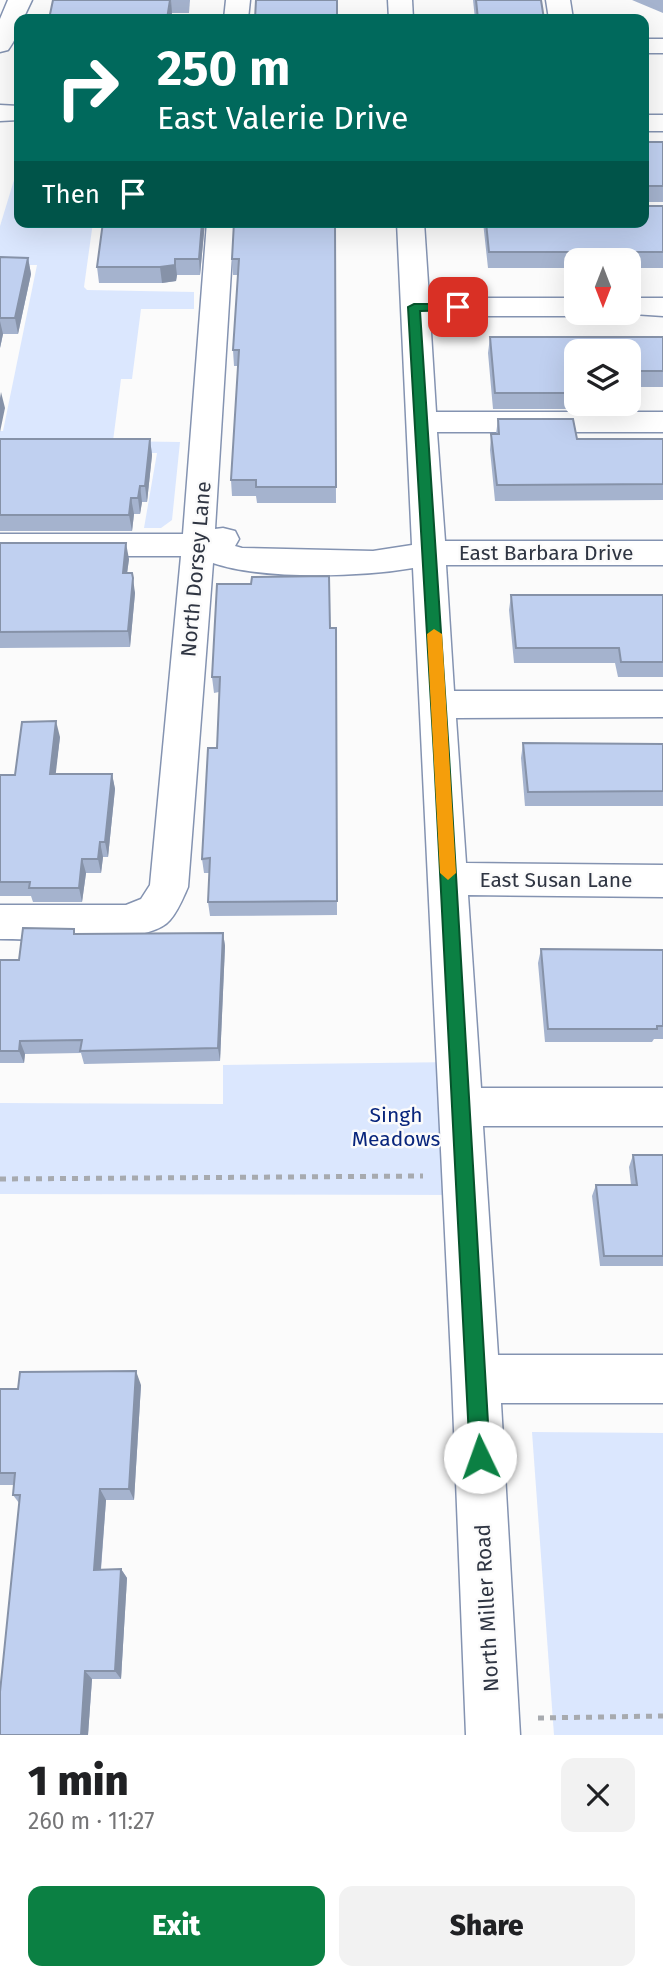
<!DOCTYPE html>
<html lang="en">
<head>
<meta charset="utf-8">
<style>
  :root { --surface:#fff; --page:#f2f2f2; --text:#202124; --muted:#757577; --accent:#0b8043 }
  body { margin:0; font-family:"Fira Sans",sans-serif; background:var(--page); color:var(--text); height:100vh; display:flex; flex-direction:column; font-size:26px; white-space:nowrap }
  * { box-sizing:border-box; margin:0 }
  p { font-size:23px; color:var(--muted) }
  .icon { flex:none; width:38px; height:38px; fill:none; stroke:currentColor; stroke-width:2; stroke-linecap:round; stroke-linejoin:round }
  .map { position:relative; height:1735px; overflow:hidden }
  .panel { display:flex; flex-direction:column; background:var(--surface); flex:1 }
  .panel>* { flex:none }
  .guide { position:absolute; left:14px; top:14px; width:635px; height:214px; border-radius:14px; box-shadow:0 7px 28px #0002; background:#00695c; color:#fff; overflow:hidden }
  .needle { width:46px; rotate:180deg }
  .tools { position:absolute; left:564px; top:248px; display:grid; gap:14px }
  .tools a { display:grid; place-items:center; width:77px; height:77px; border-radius:14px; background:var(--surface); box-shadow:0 7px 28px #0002; font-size:35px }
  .pin { position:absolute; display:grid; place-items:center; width:60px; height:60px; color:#fff; margin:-30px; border-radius:14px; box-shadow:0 4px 10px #0006 }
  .me { position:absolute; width:77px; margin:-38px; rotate:357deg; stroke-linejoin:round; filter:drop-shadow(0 0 5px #0008) }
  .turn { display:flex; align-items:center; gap:24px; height:147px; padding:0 28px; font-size:32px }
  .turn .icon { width:91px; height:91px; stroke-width:2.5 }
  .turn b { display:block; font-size:49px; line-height:60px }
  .then { display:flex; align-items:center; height:66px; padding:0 28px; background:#0003; gap:14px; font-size:26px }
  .round { display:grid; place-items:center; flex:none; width:74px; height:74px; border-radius:14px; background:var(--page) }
  .headline { display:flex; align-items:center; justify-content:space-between; height:119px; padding:0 28px }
  h1 { font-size:42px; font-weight:800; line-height:52px }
  .cta { display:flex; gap:14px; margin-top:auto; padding:14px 28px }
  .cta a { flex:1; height:80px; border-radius:14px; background:var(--accent); color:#fff; font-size:28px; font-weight:800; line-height:80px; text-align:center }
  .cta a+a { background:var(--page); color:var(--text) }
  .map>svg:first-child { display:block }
</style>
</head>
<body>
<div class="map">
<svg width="663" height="1735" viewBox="0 0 663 1735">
  <rect width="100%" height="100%" fill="#fbfbfb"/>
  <g fill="#dbe7fe">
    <path d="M14,180H19V222H93L84,287L87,290L194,292V309H141L132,379H121L113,441L180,442L172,520L161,528H144L157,453L0,452V431H3L37,265H0V226Z"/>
    <path d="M458,1062L466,1195L0,1194V1103L223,1104V1065Z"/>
    <path d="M532,1432L663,1433V1735H554Z"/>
  </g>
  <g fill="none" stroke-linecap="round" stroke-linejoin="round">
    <defs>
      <g id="minor">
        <path d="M8,0H32L23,19H19C19,31 15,41 8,50L0,52V19Z"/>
        <path d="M226,0H250L248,19H224Z"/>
        <path d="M388,0H412L413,19H389Z"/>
        <path d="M546,0H570L573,19H549Z"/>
        <rect x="644" y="39" width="19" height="14"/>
        <path d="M0,105L19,106V120L0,121Z"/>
        <rect x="644" y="115" width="19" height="16"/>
        <path d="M207,222H234L215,529L223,528L235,531L239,539L235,546L242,548L373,551L412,545L397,222H424L429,298H576V313H586L576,316H430L436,412H663V432H437L445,541H663V565H446L454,691H663V717L456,718L466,863L663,865V897L468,895L481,1088H663V1126H483L498,1355H663V1403H501L520,1735H466L452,1379L413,568C361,577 262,580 213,563L188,887C183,898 178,911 170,920C148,947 36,939 0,939V905H126L141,899L150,885L181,556H0V534H183Z"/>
        <path d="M628,298H663V316L618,313H628Z"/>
      </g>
    </defs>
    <use href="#minor" stroke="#8493b1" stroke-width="3"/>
    <g stroke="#a7aaaf" stroke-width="5" stroke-dasharray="6 6" stroke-linecap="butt">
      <path d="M0,1179L423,1176"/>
      <path d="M538,1718L663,1716"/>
    </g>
    <use href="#minor" fill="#fff" fill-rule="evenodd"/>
  </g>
  <g fill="#a5b3ce">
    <path d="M53,0H190L189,13H172Z"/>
    <path d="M473,0H541L544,19H475Z"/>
    <path d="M632,0H663V13Z"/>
    <path d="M644,142H663V202H645V206H663V268H628V261H576V268H488L483,222H644Z"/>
    <path d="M19,144V170L17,156Z"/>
    <path d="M103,222H205L200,275H177L176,281L162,283H99L97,267Z"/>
    <path d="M335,222L336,503H257L256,496H232L231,480L238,366H234L233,350L238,275H233L232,259Z"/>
    <path d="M0,257L28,258L31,274L18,334H3L0,348Z"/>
    <path d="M490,337H663V387H628V352H576V387H568L569,393L567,409H493L488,353Z"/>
    <path d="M498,419L577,439H663V500L495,501L490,450L491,434H496Z"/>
    <path d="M0,439H150L152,455L147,502H142L140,514H134L132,531H0Z"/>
    <path d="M0,543L129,559L127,573L135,593L130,647L0,648Z"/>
    <path d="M511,595H663V677H618L615,663H514L509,610Z"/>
    <path d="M330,628H336L337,915L210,916L208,902L209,873H204L202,859L217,748L219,692L214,693L212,677Z"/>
    <path d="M60,737L55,774H112L115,789L108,857H103L101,873H86L82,902H33L31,896H0V775H15Z"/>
    <path d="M523,743L663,744V806H525L521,758Z"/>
    <path d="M223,933L225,946L220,1061L84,1064L81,1053L25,1054L24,1063H0V960H19L76,934Z"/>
    <path d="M541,949L663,950V1039H654L652,1042H545L538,963Z"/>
    <path d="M633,1155H663V1266H600L592,1196L596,1185H631L629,1167Z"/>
    <path d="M141,1385L134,1500H106L101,1570L121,1569L127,1578L121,1679H92L88,1735L19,1503L13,1495L14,1485H0V1389Z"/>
  </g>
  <g fill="#8692a8">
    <path d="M171,0L172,13L171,19H167Z"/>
    <path d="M202,222H205L200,275L199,259Z"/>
    <path d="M28,258L31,274L18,334L15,318Z"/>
    <path d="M175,259L177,275L176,281L162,283L160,267Z"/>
    <path d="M0,321L3,334L0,348Z"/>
    <path d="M1,392L5,408L0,432V398Z"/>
    <path d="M150,439L152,455L147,502L145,486Z"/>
    <path d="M140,486L142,502L140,514L138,498Z"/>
    <path d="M131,498L134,514L132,531L129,515Z"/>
    <path d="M126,543L129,559L125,588L123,573Z"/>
    <path d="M133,578L135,593L130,647L128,631Z"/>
    <path d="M56,721L60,737L54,789L50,774Z"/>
    <path d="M112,774L115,789L108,857L105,842Z"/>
    <path d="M100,842L103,857L101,873L98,859Z"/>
    <path d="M82,859L86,873L82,902L79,888Z"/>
    <path d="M223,933L225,946L220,1061L218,1048Z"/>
    <path d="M20,1041L25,1054L24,1063L19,1051Z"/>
    <path d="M136,1371L141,1385L134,1500L129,1489Z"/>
    <path d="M100,1489L106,1500L100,1579L94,1570Z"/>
    <path d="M121,1569L127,1578L121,1679L115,1671Z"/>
    <path d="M85,1671L92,1679L88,1735H81Z"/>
  </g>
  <g fill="#c0d0f0" stroke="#8692a8" stroke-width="2">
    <path d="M53,0H170L167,19H49Z"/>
    <path d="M256,0H337V19H255Z"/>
    <path d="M476,0H541L544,19H478Z"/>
    <path d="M644,142H663V186H645V206H663V252H489L486,222H644Z"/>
    <path d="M103,222H202L199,259H175V265L160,267H97Z"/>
    <path d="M234,222H335L336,487H256V480H231L239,350H233L239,259H232Z"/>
    <path d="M0,257L28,258L15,318H0Z"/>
    <path d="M490,337H663V371H628V352H576V371H566L569,393H495Z"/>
    <path d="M498,419H573L577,439H663V484L497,485L491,434H499Z"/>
    <path d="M0,439H150L145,486H140L138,498H131L129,515H0Z"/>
    <path d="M0,543H126L123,573H132L133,578L128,631L0,632Z"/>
    <path d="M329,576L330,628H336L337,901L208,902L210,858L202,859L208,748H217L220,677H212L217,584H251L252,577Z"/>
    <path d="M511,595H663V662H621L619,648H516Z"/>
    <path d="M56,721L50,774H112L105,842H100L98,859H82L79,888H29L30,882H0V775H15L22,722Z"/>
    <path d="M523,743L663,744V791L528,792Z"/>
    <path d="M23,928L74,929V934L223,933L218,1048L80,1051L82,1040L20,1041L19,1051H0V960H19Z"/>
    <path d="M541,949L663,950V1026H657V1029H548Z"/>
    <path d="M633,1155H663V1256H604L596,1185H637Z"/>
    <path d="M136,1371L129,1489H100L94,1570L121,1569L115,1671H85L81,1735H0V1692L20,1495H13L15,1473H0V1389H18L20,1372Z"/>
  </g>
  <path fill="#0b8043" stroke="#07532c" stroke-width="2" d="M458,304L464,307L462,310L420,311L449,755L490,1457L487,1464L480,1467L473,1464L470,1457L434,755L408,307L414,304Z"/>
  <path fill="#f59e0b" d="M434,629L442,634L456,873L448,880L440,873L427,634Z"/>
  <g text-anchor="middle" stroke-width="5" stroke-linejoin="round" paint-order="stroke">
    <g font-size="21" fill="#2f3542" stroke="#fbfbfb">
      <text x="546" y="560">East Barbara Drive</text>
      <text transform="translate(196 569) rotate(-85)" y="7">North Dorsey Lane</text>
      <text x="556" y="887">East Susan Lane</text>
      <text transform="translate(487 1608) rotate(-93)" y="7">North Miller Road</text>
    </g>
    <g font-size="21" fill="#08257c" stroke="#fbfbfb">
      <text x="396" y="1122">Singh<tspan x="396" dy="24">Meadows</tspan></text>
    </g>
  </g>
</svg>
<div class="tools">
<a><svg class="needle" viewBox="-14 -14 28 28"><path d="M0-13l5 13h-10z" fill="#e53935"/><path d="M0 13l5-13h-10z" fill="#757577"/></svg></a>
<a><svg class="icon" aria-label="layers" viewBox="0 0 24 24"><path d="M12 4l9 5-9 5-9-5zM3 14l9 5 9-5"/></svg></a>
</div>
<div class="pin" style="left:458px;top:307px;background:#d93025"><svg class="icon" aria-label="arrive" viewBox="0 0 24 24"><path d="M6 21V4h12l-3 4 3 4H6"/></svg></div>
<svg class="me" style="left:480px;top:1457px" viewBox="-20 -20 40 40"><circle r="19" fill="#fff"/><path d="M0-13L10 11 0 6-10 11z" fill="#0b8043"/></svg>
<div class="guide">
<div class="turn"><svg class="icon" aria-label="right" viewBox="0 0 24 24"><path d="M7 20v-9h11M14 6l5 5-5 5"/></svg><div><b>250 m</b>East Valerie Drive</div></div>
<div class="then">Then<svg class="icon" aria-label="arrive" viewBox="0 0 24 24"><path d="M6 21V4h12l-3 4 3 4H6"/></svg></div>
</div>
</div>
<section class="panel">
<div class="headline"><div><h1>1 min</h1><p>260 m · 11:27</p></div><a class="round"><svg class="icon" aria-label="close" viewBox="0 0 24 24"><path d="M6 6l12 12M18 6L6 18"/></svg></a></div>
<div class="cta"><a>Exit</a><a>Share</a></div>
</section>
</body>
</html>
